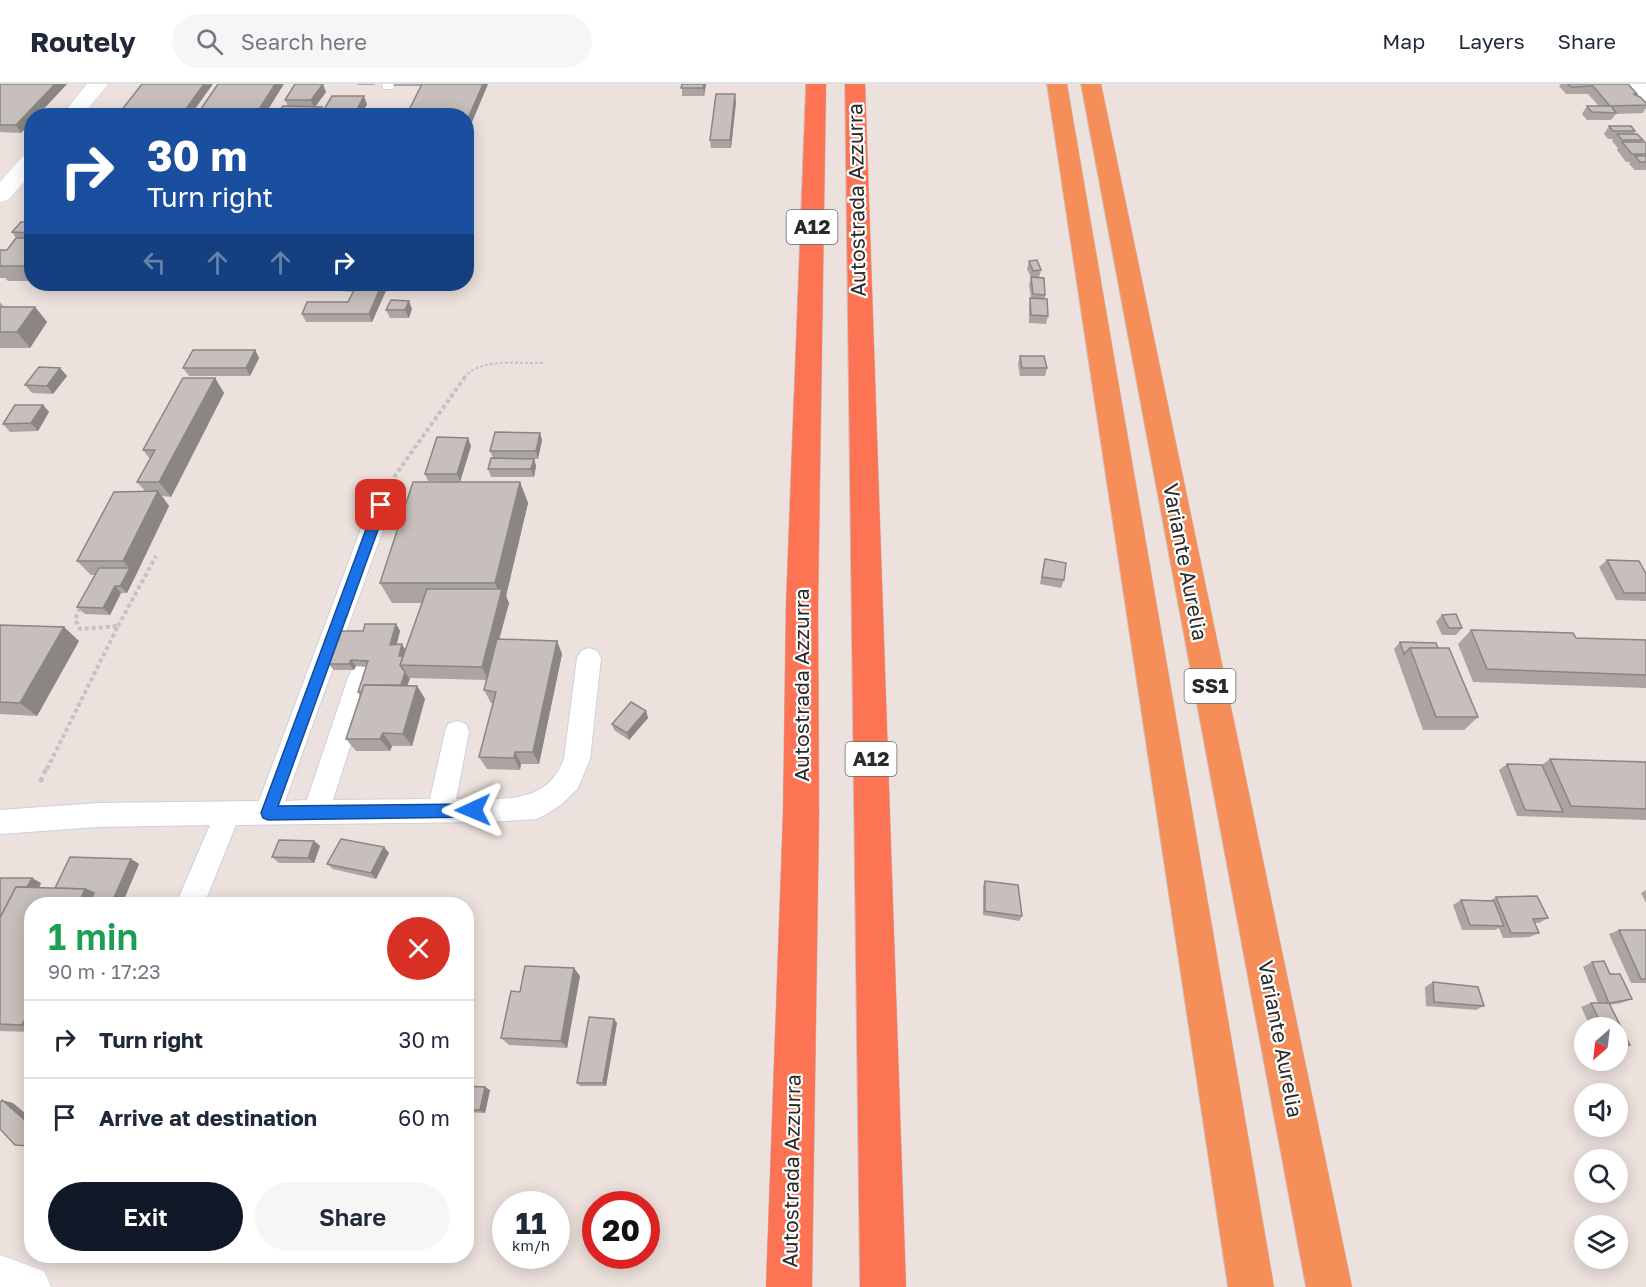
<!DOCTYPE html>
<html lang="en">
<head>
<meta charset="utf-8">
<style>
  :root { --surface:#fff; --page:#f6f6f7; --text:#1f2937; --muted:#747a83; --line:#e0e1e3; --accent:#111827 }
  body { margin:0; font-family:"Golos Text",sans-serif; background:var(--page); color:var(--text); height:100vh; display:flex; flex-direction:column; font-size:22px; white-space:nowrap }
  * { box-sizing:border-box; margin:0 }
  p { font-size:20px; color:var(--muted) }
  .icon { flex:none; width:33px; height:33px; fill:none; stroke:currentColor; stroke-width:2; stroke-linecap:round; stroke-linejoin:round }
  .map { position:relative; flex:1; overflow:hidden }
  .panel { position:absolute; left:24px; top:813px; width:450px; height:366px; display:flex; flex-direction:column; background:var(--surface); border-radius:24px; box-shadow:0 3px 15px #0003 }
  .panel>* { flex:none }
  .banner { position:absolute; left:24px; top:24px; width:450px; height:183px; border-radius:24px; box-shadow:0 3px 15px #0003; background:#1a4fa0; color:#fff; overflow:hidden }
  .needle { width:39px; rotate:208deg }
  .fabs { position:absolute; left:1574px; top:933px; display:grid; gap:12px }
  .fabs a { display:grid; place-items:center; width:54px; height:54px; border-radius:50%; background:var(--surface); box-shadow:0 3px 15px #0003; font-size:30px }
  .speed { position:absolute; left:492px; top:1107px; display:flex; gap:12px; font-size:30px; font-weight:700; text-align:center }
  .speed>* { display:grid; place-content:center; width:78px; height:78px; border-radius:50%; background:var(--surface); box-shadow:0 3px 15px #0003; line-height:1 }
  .speed small { font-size:15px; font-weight:400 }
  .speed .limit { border:9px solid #d22; background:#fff; color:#111 }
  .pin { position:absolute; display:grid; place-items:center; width:51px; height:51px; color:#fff; margin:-26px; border-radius:12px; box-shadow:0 3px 9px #0006 }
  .me { position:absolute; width:66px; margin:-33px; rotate:269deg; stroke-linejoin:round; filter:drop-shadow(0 0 4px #0008) }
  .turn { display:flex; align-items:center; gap:21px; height:126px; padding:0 24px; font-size:27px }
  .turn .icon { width:78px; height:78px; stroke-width:2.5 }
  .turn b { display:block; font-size:42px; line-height:51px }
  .lanes { display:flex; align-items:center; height:57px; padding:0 24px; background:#0003; justify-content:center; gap:30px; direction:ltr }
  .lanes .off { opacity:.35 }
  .round { display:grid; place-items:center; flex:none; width:63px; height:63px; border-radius:32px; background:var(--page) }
  .head { display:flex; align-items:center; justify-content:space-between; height:102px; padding:0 24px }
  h1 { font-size:36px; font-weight:600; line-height:45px; color:#1e9e55 }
  .button { display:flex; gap:12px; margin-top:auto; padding:12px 24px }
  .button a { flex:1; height:69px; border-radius:36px; background:var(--accent); color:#fff; font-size:24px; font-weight:600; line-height:69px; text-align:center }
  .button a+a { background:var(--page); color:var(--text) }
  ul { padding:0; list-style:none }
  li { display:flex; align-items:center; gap:18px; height:78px; padding:0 24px; border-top:2px solid var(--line) }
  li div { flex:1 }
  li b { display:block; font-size:22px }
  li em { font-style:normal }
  header { display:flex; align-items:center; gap:36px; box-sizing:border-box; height:84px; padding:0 30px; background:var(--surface); border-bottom:2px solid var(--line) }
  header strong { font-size:28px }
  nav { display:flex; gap:33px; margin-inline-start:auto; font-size:21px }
  .search { width:420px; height:54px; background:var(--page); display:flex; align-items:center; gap:15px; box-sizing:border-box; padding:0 21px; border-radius:33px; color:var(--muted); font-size:22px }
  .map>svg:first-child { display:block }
</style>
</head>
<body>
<header>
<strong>Routely</strong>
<div class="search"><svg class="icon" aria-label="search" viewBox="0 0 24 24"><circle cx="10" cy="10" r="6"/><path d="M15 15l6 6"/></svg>Search here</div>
<nav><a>Map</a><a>Layers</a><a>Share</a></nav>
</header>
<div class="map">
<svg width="1646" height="1203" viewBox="0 0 1646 1203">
  <rect width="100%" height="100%" fill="#ece1dc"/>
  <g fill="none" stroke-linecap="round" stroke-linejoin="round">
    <defs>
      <g id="service">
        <path d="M382,0H396L393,5H383Z"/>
        <path d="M381,413L388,416L392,421L285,717L307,716L349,591L353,584L361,581L369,584L373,591L333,716L430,715L445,648L448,640L457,637L466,640L469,648L456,715C499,714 546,723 564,675L577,574L581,567L589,564L597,567L601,574L590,675L578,704L562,720L545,731L536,735L489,738L236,741L204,820H176L210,741L98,743L0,750V726L98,719L259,717L370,421L374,416Z"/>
      </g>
      <g id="minor">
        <path d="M87,0H108L82,32H61Z"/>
        <path d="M1627,0H1646V17L1639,15Z"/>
        <path d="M32,70V89L8,116L0,118V98L24,71Z"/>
        <path d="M0,1171L44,1187L51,1203H0Z"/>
      </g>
      <g id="trunk">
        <path d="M1047,0H1067L1274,1203H1228Z"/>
        <path d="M1081,0H1101L1352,1203H1306Z"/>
      </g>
      <g id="motorway">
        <path d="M806,0H826L818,521L819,730L812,1203H766L783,730L786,521Z"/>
        <path d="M845,0H865L906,1203H860Z"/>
      </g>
    </defs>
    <use href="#service" stroke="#cad2dc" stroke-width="2"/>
    <use href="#minor" stroke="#cad2dc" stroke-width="1"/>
    <use href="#trunk" stroke="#c3c3c3" stroke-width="1"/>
    <use href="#motorway" stroke="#c3c3c3" stroke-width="1"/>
    <path stroke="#c3c3c3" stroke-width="2" stroke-dasharray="3 2" stroke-linecap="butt" d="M464,294C480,273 519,280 544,279"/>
    <g stroke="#c3c3c3" stroke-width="4" stroke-dasharray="4 3" stroke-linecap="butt">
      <path d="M394,393L465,293"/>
      <path d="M118,542L156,472"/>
      <path d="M47,685L118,542L80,545L75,535L81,522"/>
    </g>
    <path stroke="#c3c3c3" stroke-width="4.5" stroke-dasharray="5 4" stroke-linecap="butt" d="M40,698L47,683"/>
    <use href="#service" fill="#fff" fill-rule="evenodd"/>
    <use href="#minor" fill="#fff" fill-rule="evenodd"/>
    <use href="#trunk" fill="#f68e59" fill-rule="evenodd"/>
    <use href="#motorway" fill="#fd7455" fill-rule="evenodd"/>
  </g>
  <g fill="#aba4a1">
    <path d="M0,0H67L37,32H32L21,49L0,48Z"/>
    <path d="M358,0H375L374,1H358Z"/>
    <path d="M393,0H488L466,52V32L420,2H394Z"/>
    <path d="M682,0H706L704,12H682Z"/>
    <path d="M1561,0H1628L1637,10L1636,12L1646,19V24L1643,29L1616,30L1611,36H1587L1582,30L1587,22H1599L1588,10H1566L1559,2Z"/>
    <path d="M326,8L315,23H322L324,26L367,20L361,32H278L277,30L288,22L285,16Z"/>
    <path d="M736,18L731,64H711L710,56Z"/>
    <path d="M1609,42L1635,47L1634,50L1643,56L1641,58L1646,59V86H1635L1629,80L1630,78H1626L1617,66L1618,64L1612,57L1613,55H1608L1604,50Z"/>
    <path d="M32,138V197H8L5,194H0V166H7L16,154L12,148Z"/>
    <path d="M1029,177L1041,186L1039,194L1045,211V214L1048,232L1046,240L1029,239V222L1031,214L1029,201L1031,193L1027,185Z"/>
    <path d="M337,200H389L372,238H306L302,230L348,218L354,208L341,207Z"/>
    <path d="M0,218L4,223H35L47,238L30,264H0Z"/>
    <path d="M412,225L409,234H390L386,226Z"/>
    <path d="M255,266L259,274L250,292H189L183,284Z"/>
    <path d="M1020,272L1047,284L1045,292H1020L1018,280Z"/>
    <path d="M60,284L67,292L53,310L32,309L25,301Z"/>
    <path d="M215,294L224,309L171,413L162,412L169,422L127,509H121L110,531L85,530L77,523L95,491H91L77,477L145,407L137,398L150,375L143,366Z"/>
    <path d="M43,321L49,328L38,347L10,348L3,340Z"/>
    <path d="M542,356L538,375H534L536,382L534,393H491L488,385L493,374L490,367Z"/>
    <path d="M471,362L460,398H520L528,419L506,512L509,519L499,556L557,557L562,570L539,680H521L520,686L487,685L479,673L493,619H491L484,606L487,596L410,594L407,602H417L425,615L412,662H392L390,667H356L346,655L360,612L358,608L366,583L356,582L354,586H334L328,580L363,547L396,540L400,547L397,561L405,566L422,519H392L380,499L456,398L428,397L425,390Z"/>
    <path d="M1045,475L1064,496L1061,504L1040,500L1043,482Z"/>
    <path d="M1607,476L1646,490V517L1616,516L1599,483Z"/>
    <path d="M1442,531L1462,544L1456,551H1442L1436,538Z"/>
    <path d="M0,541L79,557L37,632L0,630Z"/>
    <path d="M1471,546L1576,554L1646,556V604L1473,598L1458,560Z"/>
    <path d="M1400,558L1438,564L1478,633L1464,646H1423L1394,565Z"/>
    <path d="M646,627L648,634L629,656L614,646L612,640Z"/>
    <path d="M1550,675L1646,678V736L1517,732L1499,686L1507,680L1542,681Z"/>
    <path d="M314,757L320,762L314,779H279L272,773Z"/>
    <path d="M384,763L389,769L376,795L333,785L327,780Z"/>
    <path d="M131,775L139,780L122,820H32V948L0,947V794L41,799L39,804H55Z"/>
    <path d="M985,797L1022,832L1019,837L983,831V802Z"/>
    <path d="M1646,806V819L1641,809Z"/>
    <path d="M1496,813L1548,834L1539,839H1535L1539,849L1530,853L1503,854L1499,844L1495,846H1462L1453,821L1461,816L1490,817Z"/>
    <path d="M1619,846H1646V899H1631L1609,850Z"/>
    <path d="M1592,878L1610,890L1632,915L1621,919L1610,921L1630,961L1617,965V944H1591L1581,923L1591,919H1598L1583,883Z"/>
    <path d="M580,892L567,964L509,961L501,954L520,908Z"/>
    <path d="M1433,898L1484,922L1476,926L1426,922L1425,903Z"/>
    <path d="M614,935L617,939L606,1002H580L577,999Z"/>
    <path d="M466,1002L490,1006L485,1029L466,1028Z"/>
  </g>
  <g fill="#8b8683">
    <path d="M55,0H67L37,32H32V38L21,49L16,41Z"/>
    <path d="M204,0H213L190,32H181Z"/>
    <path d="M275,0H284L264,32H255Z"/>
    <path d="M323,0L326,8L314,24L311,16Z"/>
    <path d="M483,0H488L466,52V39Z"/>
    <path d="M704,0H706L704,12L703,4Z"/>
    <path d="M735,10L736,18L731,64L730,56Z"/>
    <path d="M364,12L367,20L361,32H358L356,27Z"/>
    <path d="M322,23L325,32H319L318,30Z"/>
    <path d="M382,200H389L372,238L369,230Z"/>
    <path d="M409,217L412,225L409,234L405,226Z"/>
    <path d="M35,223L47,238L30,264L17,248Z"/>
    <path d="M255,266L259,274L250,292L246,284Z"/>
    <path d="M60,284L67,292L53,310L47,302Z"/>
    <path d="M215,294L224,309L171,413L159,398Z"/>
    <path d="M43,321L49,328L38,347L31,339Z"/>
    <path d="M540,349L542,356L538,375L536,367Z"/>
    <path d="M468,354L471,362L460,398L457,390Z"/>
    <path d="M534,375L536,382L534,393L531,385Z"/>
    <path d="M520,398L528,419L506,512L509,519L488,596L482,583L501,512L495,499Z"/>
    <path d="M158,407L169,422L136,491L123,477Z"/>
    <path d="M130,484L136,491L127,509L120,502Z"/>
    <path d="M115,502L121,509L110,531L103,524Z"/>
    <path d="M396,540L400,547L394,568L390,561Z"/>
    <path d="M64,543L79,557L37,632L20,619Z"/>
    <path d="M557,557L562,570L539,680L533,668Z"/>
    <path d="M402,560L406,567L403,579L399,572Z"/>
    <path d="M351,576L356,582L354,586L349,580Z"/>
    <path d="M405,588L409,594H410L403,614L399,607Z"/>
    <path d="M417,602L425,615L412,662L403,650Z"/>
    <path d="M646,627L648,634L629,656L627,649Z"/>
    <path d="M383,649L392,662L390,667L380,655Z"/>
    <path d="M515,668L521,680L520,686L514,674Z"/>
    <path d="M314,757L320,762L314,779L308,774Z"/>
    <path d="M384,763L389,769L376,795L371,789Z"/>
    <path d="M131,775L139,780L122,820H117L112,818Z"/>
    <path d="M32,794L41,799L19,845L9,840Z"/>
    <path d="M85,805L103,814L90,818L95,820H78Z"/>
    <path d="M574,884L580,892L567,964L561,957Z"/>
    <path d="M32,921V945L22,941Z"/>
    <path d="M614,935L617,939L606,1002L603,999Z"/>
    <path d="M485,1003L490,1006L485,1029L480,1026Z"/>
    <path d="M2,1016L13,1019L32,1035L27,1038Z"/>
  </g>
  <g fill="#c7bfbb" stroke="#8b8683" stroke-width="1.5">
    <path d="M0,0H55L16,41H0Z"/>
    <path d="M142,0H204L181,32H117Z"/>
    <path d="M218,0H275L255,32H196Z"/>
    <path d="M295,0H323L311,16H285Z"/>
    <path d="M422,0H483L466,39V32H406Z"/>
    <path d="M682,0H704L703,4H681Z"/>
    <path d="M1568,0H1628L1637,10H1633L1640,13L1646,19V21L1611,22L1616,29L1592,28L1587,22H1610L1593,2L1571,3Z"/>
    <path d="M716,10H735L730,56H710Z"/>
    <path d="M332,12H364L356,27H323Z"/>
    <path d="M283,22L322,23L318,30L298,29L297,32L277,30Z"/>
    <path d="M378,26H400L397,32H375Z"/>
    <path d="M317,30L351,31L350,32H316Z"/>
    <path d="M1609,42H1631L1635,47H1613Z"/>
    <path d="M1617,50H1637L1643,56H1622Z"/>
    <path d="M1622,58H1645L1646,59V70H1632Z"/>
    <path d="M1635,72H1646V78H1640Z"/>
    <path d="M21,138H32V149L12,148Z"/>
    <path d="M16,154H32V182H0V166H7Z"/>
    <path d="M1037,176L1041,186L1033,187L1029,177Z"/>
    <path d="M1031,193L1044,194L1045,211L1033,210Z"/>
    <path d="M346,200H382L369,230H302L307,218H348L357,200Z"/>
    <path d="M1030,214L1047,215L1048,232L1031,231Z"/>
    <path d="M391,216L409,217L405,226H386Z"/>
    <path d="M0,223H35L17,248H0Z"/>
    <path d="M193,266H255L246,284H183Z"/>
    <path d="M1020,272H1044L1047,284H1022Z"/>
    <path d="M39,283L60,284L47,302L25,301Z"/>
    <path d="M183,294H215L159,398H137L155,366H143Z"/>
    <path d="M15,321H43L31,339L3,340Z"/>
    <path d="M495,348L540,349L536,367H490Z"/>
    <path d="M437,353L468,354L457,390H425Z"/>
    <path d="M491,374L534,375L531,385H488Z"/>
    <path d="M413,398H520L495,499H380Z"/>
    <path d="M158,407L123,477H77L114,408Z"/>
    <path d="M1045,475L1066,479L1064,496L1042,493Z"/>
    <path d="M1607,476L1639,477L1646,490V509H1624Z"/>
    <path d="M99,484H130L120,502H115L103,524L77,523Z"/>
    <path d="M427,505H502L482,583L400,581Z"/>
    <path d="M1456,530L1462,544H1449L1442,531Z"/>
    <path d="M365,540H396L390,561L402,560L399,572H403L400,581L405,588L401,601H364L362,608H358L368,577L351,576L349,580H328L339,547H363Z"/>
    <path d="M0,541L64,543L20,619L0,618Z"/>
    <path d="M1471,546L1573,549L1576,554L1646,556V591L1487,585Z"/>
    <path d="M497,555L557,557L533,668H515L514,674L479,673L496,608L484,606Z"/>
    <path d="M1400,558L1436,559L1438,564H1410L1404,570Z"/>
    <path d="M1410,564H1449L1478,633H1436Z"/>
    <path d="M364,601L417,602L403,650L383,649L380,655H346Z"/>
    <path d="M631,618L646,627L627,649L612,640Z"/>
    <path d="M1550,675L1646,678V725L1571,722Z"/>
    <path d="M1507,680L1542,681L1563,728L1525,726Z"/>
    <path d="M341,755L384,763L371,789L327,780Z"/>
    <path d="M279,756L314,757L308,774L272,773Z"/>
    <path d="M70,773L131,775L112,818H90L94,809L85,805L55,804Z"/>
    <path d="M0,794H32L27,803H16L0,834Z"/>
    <path d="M985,797L1018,801L1022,832L985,827Z"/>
    <path d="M16,803L85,805L78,820H32V921L22,941L0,940V834Z"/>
    <path d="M1537,812L1548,834L1533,835L1539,849H1511L1496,813Z"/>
    <path d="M223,815L270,817L268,820H221Z"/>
    <path d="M1461,816L1494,817L1504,842L1470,841Z"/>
    <path d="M1619,846H1646V895H1641Z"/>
    <path d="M1604,877L1610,890H1620L1632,915L1609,919L1630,961L1617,962V944H1603L1591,919H1609L1592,878Z"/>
    <path d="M525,882L574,884L561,957L501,954L511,907L520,908Z"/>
    <path d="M1433,898L1478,903L1484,922L1434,918Z"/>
    <path d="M589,933L614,935L603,999H577Z"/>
    <path d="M466,1002L485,1003L480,1026H466Z"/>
    <path d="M2,1016L27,1038L32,1027V1062L15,1061L0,1045V1019Z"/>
  </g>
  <path fill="#1a73e8" stroke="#114b97" stroke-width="1.5" d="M381,416L387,421L278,722L473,720L478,722L480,726L478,731L473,733L268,736L263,734L261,729L375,421Z"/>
  <g text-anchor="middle" stroke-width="4.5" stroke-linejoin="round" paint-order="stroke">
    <g fill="#fff" stroke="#6a6a6a" stroke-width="1.5">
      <rect x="786.5" y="126" width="51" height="34" rx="4.5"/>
      <rect x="1184.5" y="585" width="51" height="34" rx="4.5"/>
      <rect x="845.5" y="658" width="51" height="34" rx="4.5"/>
    </g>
    <g font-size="20" font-weight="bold" fill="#2a2a2a">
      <text x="812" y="150">A12</text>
      <text x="1210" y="609">SS1</text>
      <text x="871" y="682">A12</text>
    </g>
    <g font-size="21" fill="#2a2a2a" stroke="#fff">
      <text transform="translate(857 116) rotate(-91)" y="7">Autostrada Azzurra</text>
      <text transform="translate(1185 478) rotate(79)" y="7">Variante Aurelia</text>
      <text transform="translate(802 601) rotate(-90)" y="7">Autostrada Azzurra</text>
      <text transform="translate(1280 955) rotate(79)" y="7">Variante Aurelia</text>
      <text transform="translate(792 1087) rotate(-89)" y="7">Autostrada Azzurra</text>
    </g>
  </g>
</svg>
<div class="fabs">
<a><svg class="needle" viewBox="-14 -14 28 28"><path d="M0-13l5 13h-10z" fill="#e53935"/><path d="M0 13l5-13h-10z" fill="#747a83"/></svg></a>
<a><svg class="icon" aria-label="sound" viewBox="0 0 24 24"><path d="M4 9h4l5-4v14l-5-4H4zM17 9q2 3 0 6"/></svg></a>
<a><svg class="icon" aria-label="search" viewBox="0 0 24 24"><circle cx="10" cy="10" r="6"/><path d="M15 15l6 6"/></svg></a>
<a><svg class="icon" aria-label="layers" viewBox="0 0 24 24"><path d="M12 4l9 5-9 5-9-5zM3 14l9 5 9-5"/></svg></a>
</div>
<div class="speed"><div>11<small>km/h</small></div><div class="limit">20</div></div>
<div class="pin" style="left:381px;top:421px;background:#d93025"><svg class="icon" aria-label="arrive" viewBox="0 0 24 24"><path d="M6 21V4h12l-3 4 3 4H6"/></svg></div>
<svg class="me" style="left:473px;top:726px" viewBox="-20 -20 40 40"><path d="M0-17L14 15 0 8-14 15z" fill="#1a73e8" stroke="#fff" stroke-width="4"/></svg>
<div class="banner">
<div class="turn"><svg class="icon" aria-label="right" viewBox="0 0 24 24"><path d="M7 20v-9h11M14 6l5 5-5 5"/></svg><div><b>30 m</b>Turn right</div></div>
<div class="lanes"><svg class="icon off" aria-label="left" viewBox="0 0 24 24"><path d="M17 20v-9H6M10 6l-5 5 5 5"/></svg><svg class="icon off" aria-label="ahead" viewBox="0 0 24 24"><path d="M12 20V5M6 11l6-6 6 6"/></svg><svg class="icon off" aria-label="ahead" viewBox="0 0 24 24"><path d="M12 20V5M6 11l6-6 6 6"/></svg><svg class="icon" aria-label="right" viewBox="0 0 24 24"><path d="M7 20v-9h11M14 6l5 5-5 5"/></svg></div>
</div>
<section class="panel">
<div class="head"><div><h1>1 min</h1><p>90 m · 17:23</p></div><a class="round" style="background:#d93025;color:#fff"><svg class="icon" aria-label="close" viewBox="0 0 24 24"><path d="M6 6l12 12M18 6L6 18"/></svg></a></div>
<ul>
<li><svg class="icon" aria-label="right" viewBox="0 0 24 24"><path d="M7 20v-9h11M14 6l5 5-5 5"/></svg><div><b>Turn right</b></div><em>30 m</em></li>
<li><svg class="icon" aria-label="arrive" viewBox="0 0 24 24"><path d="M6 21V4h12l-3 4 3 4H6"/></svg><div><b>Arrive at destination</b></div><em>60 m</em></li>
</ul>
<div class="button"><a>Exit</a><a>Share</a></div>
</section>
</div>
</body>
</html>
